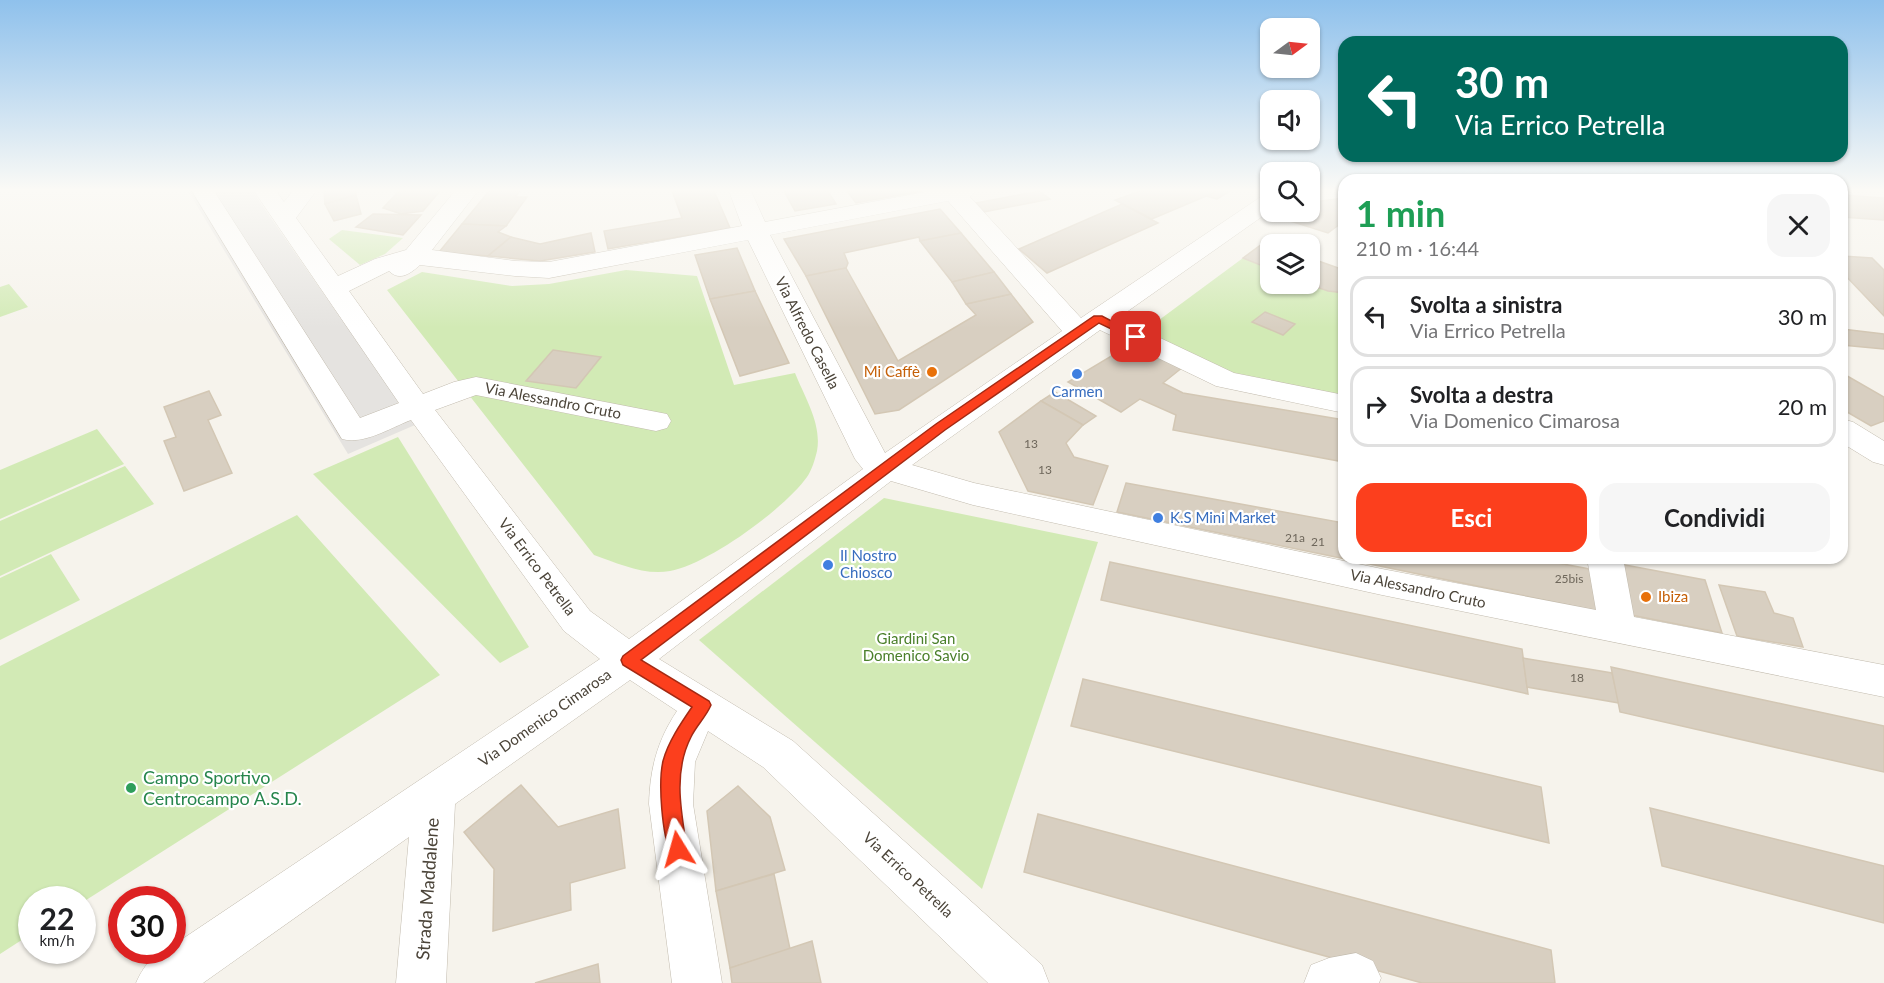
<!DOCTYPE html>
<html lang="it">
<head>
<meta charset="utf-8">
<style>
  :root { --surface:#fff; --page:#f6f6f6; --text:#202124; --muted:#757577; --line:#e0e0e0; --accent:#fc3f1d }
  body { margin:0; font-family:Lato,sans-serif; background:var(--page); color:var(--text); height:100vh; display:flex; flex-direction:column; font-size:22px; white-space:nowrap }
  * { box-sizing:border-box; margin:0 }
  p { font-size:20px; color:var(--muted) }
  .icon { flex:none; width:33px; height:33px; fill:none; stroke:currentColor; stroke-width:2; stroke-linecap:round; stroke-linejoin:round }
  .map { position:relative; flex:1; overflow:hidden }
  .details { position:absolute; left:1338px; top:174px; width:510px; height:390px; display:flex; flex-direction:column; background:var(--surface); border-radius:18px; box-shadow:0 2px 4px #0004 }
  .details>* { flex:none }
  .banner { position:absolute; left:1338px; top:36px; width:510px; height:126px; border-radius:18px; box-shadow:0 2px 4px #0004; background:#00695c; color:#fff; overflow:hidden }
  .needle { width:39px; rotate:75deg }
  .controls { position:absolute; left:1260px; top:18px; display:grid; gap:12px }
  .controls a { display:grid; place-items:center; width:60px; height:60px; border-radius:12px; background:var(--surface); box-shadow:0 2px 4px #0004; font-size:30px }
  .speed { position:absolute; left:18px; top:886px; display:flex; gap:12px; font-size:30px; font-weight:700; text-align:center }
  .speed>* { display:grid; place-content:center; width:78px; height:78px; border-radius:50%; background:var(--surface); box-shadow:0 2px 4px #0004; line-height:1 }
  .speed small { font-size:15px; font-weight:400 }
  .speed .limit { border:9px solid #d22; background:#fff; color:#111 }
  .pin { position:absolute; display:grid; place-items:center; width:51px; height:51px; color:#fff; margin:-26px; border-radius:12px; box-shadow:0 3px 9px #0006 }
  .me { position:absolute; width:66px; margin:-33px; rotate:352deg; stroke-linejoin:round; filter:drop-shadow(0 0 4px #0008) }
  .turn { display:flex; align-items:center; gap:21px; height:126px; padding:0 18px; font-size:27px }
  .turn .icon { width:78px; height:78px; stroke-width:2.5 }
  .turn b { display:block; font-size:42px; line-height:51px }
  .round { display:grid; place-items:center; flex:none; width:63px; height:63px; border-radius:18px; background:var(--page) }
  .head { display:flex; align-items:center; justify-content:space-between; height:102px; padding:0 18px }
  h1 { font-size:36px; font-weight:700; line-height:45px; color:#1e9e55 }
  .primary-button { display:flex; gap:12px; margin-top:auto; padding:12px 18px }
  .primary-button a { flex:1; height:69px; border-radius:18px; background:var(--accent); color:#fff; font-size:24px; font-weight:700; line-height:69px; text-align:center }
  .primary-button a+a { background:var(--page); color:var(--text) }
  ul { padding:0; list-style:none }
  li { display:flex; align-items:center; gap:18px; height:81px; margin:0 12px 9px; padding:0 6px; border:3px solid var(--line); border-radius:18px }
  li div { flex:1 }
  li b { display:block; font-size:22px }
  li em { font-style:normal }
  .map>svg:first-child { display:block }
</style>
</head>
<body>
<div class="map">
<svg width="1884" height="983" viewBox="0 0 1884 983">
  <rect width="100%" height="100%" fill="#f6f3ec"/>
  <g fill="#d2eab5">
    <path d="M342,230L403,238L385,254L360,265L329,239Z"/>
    <path d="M1243,258L1270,269V284H1308L1328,291L1344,293V404L1226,380L1136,337Z"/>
    <path d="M626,270L697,276L734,385L795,373C805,398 822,424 817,451C815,459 812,470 807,477C785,508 709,564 670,571C645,576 617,563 594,555L387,290L422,272L512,286L549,284Z"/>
    <path d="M9,284L28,307L0,317V287Z"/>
    <path d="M97,429L124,464L0,519V470Z"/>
    <path d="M398,437L529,647L500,663L313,474Z"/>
    <path d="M125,466L154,504L0,576V521Z"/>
    <path d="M884,498L1098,542L982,889L699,640Z"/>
    <path d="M297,515L440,675L83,902L32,900L31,934L0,954V666Z"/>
    <path d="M51,554L80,600L0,640V578Z"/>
  </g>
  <path fill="#e5e3e0" d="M188,191H252L415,425L348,454Z"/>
  <g fill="#d8cfc1" stroke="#d3c7b4" stroke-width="1.5">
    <path d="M324,191H356V195L325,204Z"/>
    <path d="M399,191H440L423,211L401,214L383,208Z"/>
    <path d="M489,191H520L515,197H527L506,226L462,224Z"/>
    <path d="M672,191H714L730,228L608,249L604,231L682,218Z"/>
    <path d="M784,191H828L836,204L795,211Z"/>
    <path d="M847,191H922L856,203Z"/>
    <path d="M1039,191L1050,199L984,212L976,203Z"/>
    <path d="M1140,191H1218L1152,219L1115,200Z"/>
    <path d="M1218,191H1230L1217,199L1206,196Z"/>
    <path d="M356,195L361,214L334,221L325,204Z"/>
    <path d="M1842,195L1884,198V220L1842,217Z"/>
    <path d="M1343,198L1344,221L1328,233L1287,220L1300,212H1310V205L1314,202Z"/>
    <path d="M1122,204L1158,223L1047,273L1019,249Z"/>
    <path d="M940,209L961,233L920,241L919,237L844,253L848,263L846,268L806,276L784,239Z"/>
    <path d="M373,214L421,215L403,235L356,227Z"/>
    <path d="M462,224L506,226L498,232L511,237L488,256L439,252Z"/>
    <path d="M591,233L595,252L540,261L488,256L511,237L540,244Z"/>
    <path d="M961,233L994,272L952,282L920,241Z"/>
    <path d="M1266,241L1276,244H1270V269L1243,258Z"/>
    <path d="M737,248L755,291L710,299L695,255Z"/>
    <path d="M1842,256L1872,258L1884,270V316L1842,272Z"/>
    <path d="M1310,258L1344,270V293L1328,291L1308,284Z"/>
    <path d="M846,268L898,361L976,315L966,304L1011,294L1033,322L899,410L875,414L806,276Z"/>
    <path d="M994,272L1011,294L966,304L952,282Z"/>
    <path d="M755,291L789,363L740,376L710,299Z"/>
    <path d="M1265,312L1295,324L1283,335L1252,322Z"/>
    <path d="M1842,329L1884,334V349L1842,345Z"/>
    <path d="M1133,343L1183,367L1163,383L1183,393L1344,420V462L1173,430L1176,415L1140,399L1121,412L1068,382Z"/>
    <path d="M553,350L601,357L576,388L526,381Z"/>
    <path d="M1842,373L1884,397V421L1871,426L1842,409Z"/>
    <path d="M209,391L221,415L208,420L232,473L184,491L164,441L176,437L164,407Z"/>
    <path d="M1055,392L1096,416L1083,425L1041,401Z"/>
    <path d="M1041,401L1083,425L1066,443L1074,457L1108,466L1093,505L1028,491L999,432Z"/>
    <path d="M1126,483L1344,523V558H1531L1600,571L1608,613L1117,512Z"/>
    <path d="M1110,562L1522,649L1528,694L1101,600Z"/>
    <path d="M1609,562L1705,580L1722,633L1621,613Z"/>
    <path d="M1719,585L1765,592L1774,613L1793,618L1803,647L1737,636Z"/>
    <path d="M1523,658L1612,673L1619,703L1527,687Z"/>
    <path d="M1611,667L1884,726V772L1620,712Z"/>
    <path d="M1083,679L1541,787L1549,843L1071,726Z"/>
    <path d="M521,785L558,827L618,809L625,868L570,883L571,910L493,931L494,869L464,832Z"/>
    <path d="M738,786L770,817L785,870L716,891L707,811Z"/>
    <path d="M1650,808L1884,866V923L1662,866Z"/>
    <path d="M1038,814L1551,950L1555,983H1422L1024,872Z"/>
    <path d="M774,874L790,949L730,968L716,891Z"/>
    <path d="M812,941L821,983H732L730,968Z"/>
    <path d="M598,964L600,983H535Z"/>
  </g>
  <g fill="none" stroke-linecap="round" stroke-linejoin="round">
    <defs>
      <g id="minor">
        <path d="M192,191H214L360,418L399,403L254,191H276L284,202L293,191H316L296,218L338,276L375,259L406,250L455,191H478L432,250L515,261L549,262L742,226L729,191H751L765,222L930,191H976L970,197L1081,318L1262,196L1270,194V211L1118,318L1234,373L1344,395V413L1216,386L1100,330L912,465L974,483L1382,569L1596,610L1587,558H1623L1634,617L1884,665V697L1382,595L973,505L891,481L659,659L793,741L1042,965L1049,983H988L763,767L708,731L695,762L693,804L722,983H672L649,804C650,769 657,741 677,711L630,680L455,804L446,983H396L409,837L203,983H136C143,967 154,951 172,951V946L600,659L564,631L411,420C390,428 364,445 342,439ZM948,201L1062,331L885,453L770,235ZM748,240L855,459L863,469L629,639L590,611L435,410L476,395L656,431L667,428L671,421L667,414L476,377L454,382L423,394L349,291L389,271C400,282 411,273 420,265L515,276L549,278Z"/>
        <path d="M1842,419L1853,422L1884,441V465L1873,462L1842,443Z"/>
        <path d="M1356,953L1373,961L1381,978L1379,983H1304L1311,965L1329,958Z"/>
      </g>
    </defs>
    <use href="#minor" stroke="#c2bbae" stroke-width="1"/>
    <use href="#minor" fill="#fff" fill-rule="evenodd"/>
  </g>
  <linearGradient id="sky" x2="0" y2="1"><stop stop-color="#8fc1ec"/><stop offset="0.58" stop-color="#fbfaf6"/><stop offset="1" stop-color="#fbfaf6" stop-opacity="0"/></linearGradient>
  <rect width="1884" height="328" fill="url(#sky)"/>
  <path fill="#fc3f1d" stroke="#a42913" stroke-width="1.5" d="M1094,316H1102L1142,337L1132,339L1099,323L945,430L641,660L709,701L711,705C706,717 696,726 691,737C673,772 681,811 687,849L684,855L678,857L671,855C662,834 658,783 663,761C668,742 681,723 692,707L623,665L621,660L623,656L936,424Z"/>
  <g fill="#e8710a" stroke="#fff" stroke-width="2">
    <circle cx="932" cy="372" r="6"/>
    <circle cx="1646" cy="597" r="6"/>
  </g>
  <g fill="#3f7fe0" stroke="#fff" stroke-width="2">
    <circle cx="1077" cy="374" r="6"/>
    <circle cx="1158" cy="518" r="6"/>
    <circle cx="828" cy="565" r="6"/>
  </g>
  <circle fill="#2e9e5b" stroke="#fff" stroke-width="2" cx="131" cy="788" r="6"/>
  <g text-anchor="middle" stroke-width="4.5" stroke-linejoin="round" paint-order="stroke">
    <g font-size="12" fill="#6e675b">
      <text x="1031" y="448">13</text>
      <text x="1045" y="474">13</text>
      <text x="1295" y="542">21a</text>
      <text x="1318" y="546">21</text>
      <text x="1569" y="583">25bis</text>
      <text x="1577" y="682">18</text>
    </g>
    <g font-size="15" fill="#4b4439" stroke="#fff">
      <text transform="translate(807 333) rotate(63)" y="5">Via Alfredo Casella</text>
      <text transform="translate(553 401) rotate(11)" y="5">Via Alessandro Cruto</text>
      <text transform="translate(537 567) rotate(53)" y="5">Via Errico Petrella</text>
      <text transform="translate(1418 589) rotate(12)" y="5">Via Alessandro Cruto</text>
      <text transform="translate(545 718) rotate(-35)" y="5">Via Domenico Cimarosa</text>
      <text transform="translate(908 875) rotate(43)" y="5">Via Errico Petrella</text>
    </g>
    <g font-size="15" fill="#c56008" stroke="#fff" text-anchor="end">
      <text x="920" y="377">Mi Caffè</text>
      <text x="1658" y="602" text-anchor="start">Ibiza</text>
    </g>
    <g font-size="15" fill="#366cbe" stroke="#fff" text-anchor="start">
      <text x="1077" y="397" text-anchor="middle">Carmen</text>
      <text x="1170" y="523">K.S Mini Market</text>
      <text x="840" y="561">Il Nostro<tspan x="840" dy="17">Chiosco</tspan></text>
    </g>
    <g font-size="15" fill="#4a7f2a" stroke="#fff">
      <text x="916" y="644">Giardini San<tspan x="916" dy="17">Domenico Savio</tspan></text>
    </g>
    <g font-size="18" fill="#27864d" stroke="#fff" text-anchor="start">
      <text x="143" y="784">Campo Sportivo<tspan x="143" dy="21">Centrocampo A.S.D.</tspan></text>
    </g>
    <g font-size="18" fill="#4b4439" stroke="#fff">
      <text transform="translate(428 889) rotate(-86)" y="6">Strada Maddalene</text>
    </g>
  </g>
</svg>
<div class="controls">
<a><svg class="needle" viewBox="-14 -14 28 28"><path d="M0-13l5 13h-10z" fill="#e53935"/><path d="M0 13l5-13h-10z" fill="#757577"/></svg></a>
<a><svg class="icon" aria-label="sound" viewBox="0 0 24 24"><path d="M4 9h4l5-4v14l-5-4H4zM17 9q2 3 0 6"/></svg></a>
<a><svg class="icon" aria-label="search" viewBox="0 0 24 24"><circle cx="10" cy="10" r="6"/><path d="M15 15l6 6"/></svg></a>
<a><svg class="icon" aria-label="layers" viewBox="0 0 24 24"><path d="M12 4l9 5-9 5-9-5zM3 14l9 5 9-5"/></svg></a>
</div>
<div class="speed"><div>22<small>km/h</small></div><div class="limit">30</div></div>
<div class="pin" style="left:1136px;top:337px;background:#d93025"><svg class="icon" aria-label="arrive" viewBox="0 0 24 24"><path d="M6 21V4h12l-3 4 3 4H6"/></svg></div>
<svg class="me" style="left:678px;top:849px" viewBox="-20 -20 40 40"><path d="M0-17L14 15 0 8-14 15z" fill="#fc3f1d" stroke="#fff" stroke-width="4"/></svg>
<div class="banner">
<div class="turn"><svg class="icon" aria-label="left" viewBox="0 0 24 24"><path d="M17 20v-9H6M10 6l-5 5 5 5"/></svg><div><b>30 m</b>Via Errico Petrella</div></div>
</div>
<section class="details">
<div class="head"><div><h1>1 min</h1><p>210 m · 16:44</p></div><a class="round"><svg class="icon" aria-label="close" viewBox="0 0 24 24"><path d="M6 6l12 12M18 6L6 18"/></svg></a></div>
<ul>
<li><svg class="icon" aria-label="left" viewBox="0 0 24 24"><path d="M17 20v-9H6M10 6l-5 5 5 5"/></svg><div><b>Svolta a sinistra</b><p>Via Errico Petrella</p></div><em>30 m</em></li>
<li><svg class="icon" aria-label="right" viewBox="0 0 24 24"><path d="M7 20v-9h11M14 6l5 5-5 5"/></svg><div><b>Svolta a destra</b><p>Via Domenico Cimarosa</p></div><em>20 m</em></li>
</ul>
<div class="primary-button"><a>Esci</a><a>Condividi</a></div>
</section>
</div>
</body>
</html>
